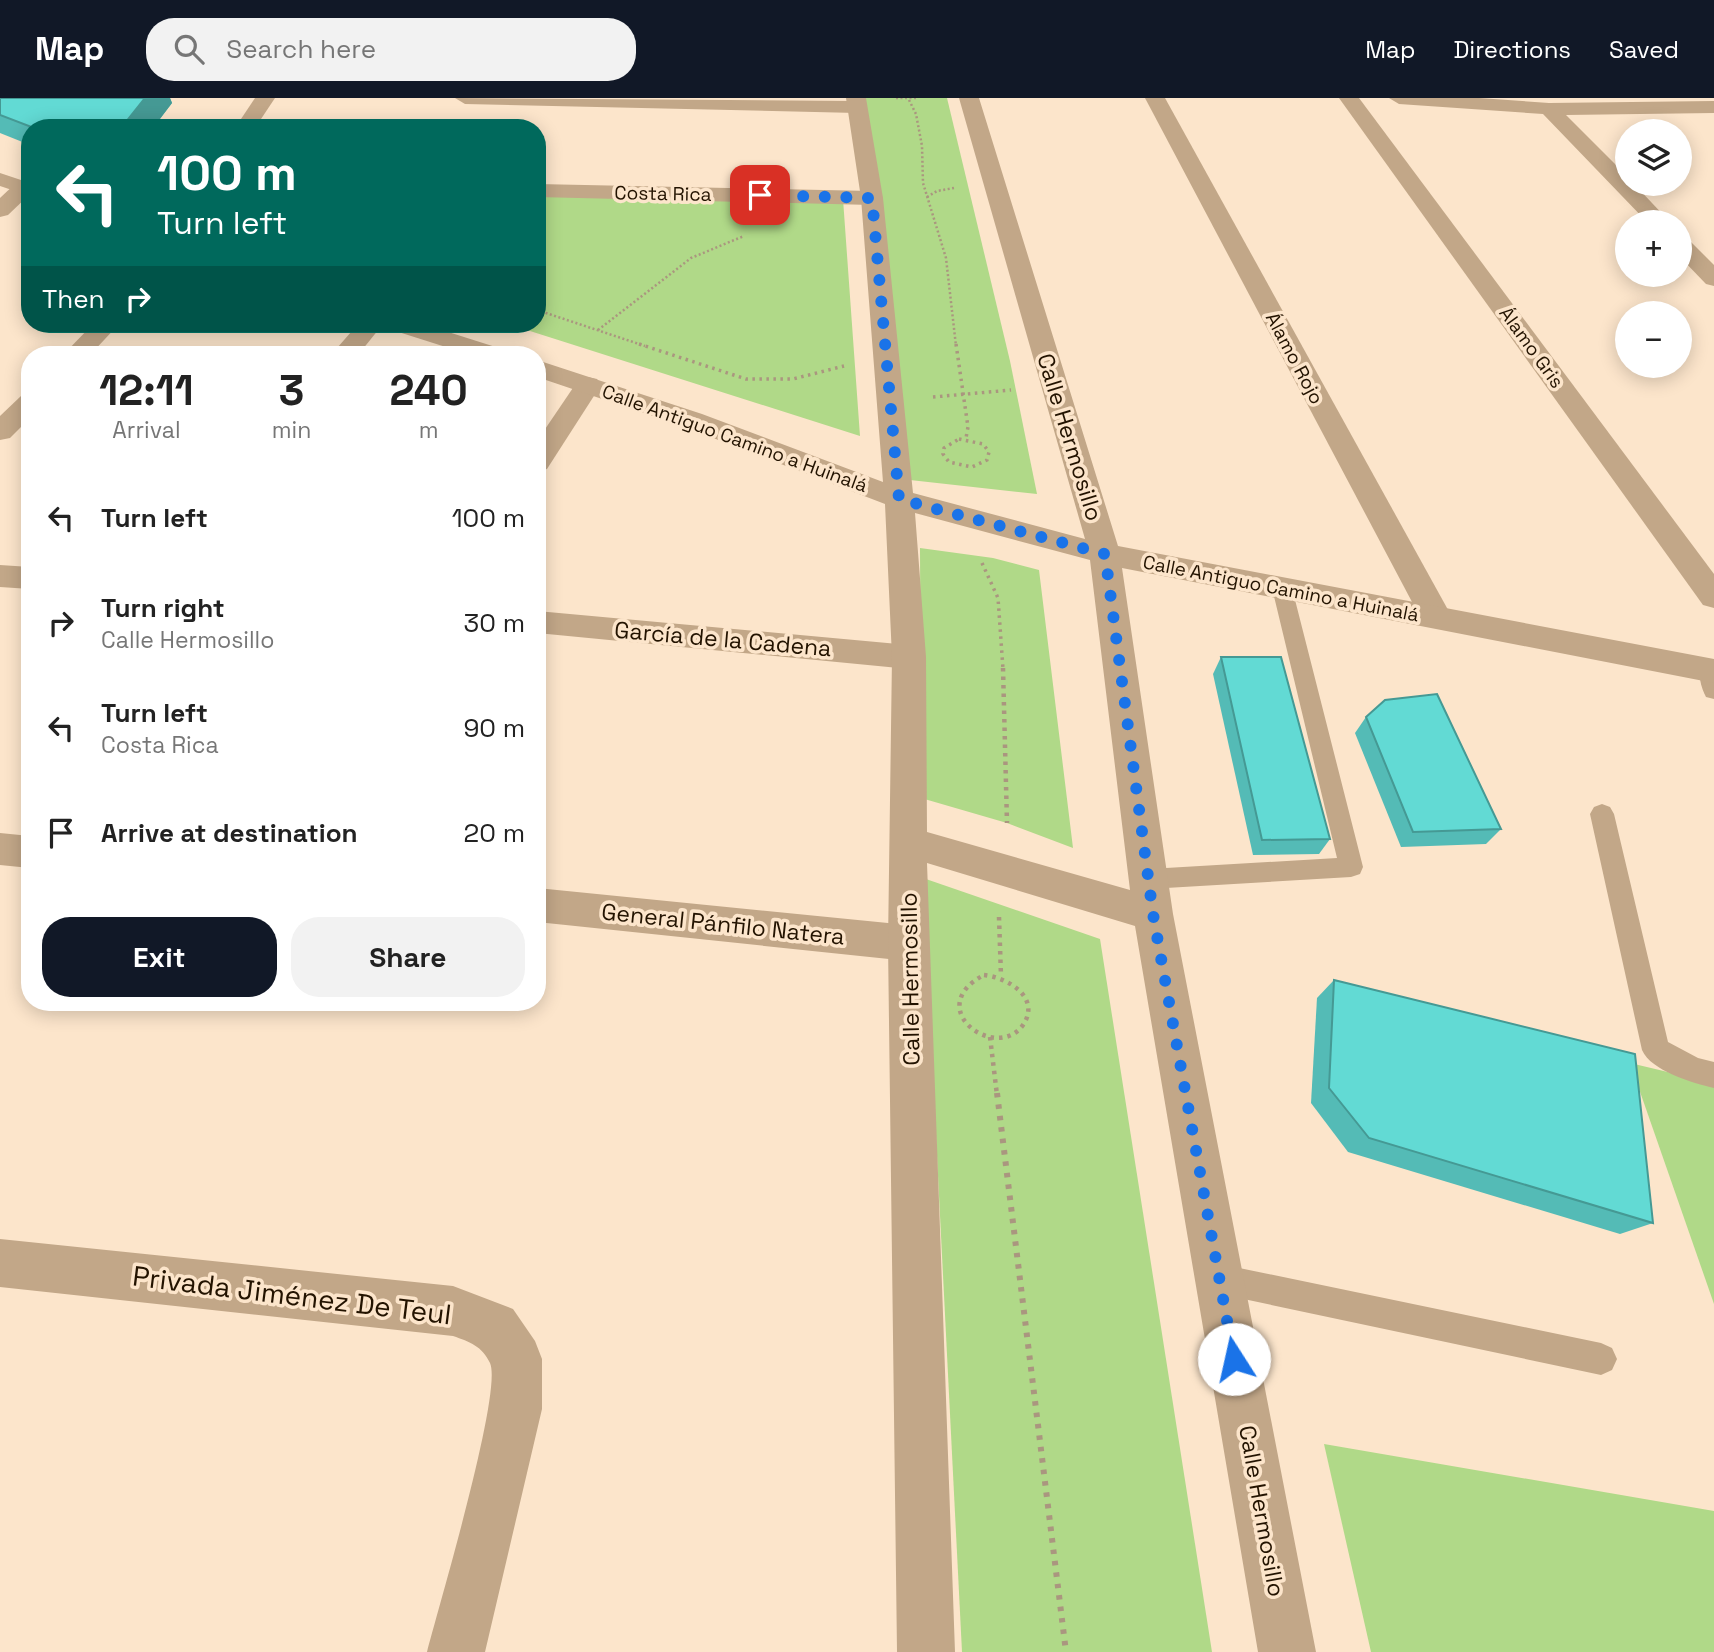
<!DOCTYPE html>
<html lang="en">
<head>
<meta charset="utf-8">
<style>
  :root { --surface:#fff; --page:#f2f2f2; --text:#222; --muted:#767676; --accent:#111827 }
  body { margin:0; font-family:"Space Grotesk",sans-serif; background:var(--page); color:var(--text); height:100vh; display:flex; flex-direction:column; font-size:26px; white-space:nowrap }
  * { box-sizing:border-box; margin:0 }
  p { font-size:23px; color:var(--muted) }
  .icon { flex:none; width:38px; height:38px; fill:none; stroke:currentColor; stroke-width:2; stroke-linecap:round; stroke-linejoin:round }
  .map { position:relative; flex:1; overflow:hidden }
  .details { position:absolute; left:21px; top:248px; width:525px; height:665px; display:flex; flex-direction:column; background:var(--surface); border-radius:28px; box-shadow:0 4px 18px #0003 }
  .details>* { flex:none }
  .guide { position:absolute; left:21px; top:21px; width:525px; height:214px; border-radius:28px; box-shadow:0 4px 18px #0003; background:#00695c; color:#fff; overflow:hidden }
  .controls { position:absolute; left:1615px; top:21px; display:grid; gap:14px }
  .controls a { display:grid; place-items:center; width:77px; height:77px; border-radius:50%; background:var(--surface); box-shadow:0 4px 18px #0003; font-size:35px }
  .pin { position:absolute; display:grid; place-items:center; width:60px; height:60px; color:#fff; margin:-30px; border-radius:14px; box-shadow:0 4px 10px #0006 }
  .me { position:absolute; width:77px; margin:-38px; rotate:350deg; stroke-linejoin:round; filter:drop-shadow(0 0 5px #0008) }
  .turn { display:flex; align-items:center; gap:24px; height:147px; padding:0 21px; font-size:32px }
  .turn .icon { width:91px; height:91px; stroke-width:2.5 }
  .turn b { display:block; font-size:49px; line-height:60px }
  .then { display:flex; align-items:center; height:66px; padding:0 21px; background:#0003; gap:14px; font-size:26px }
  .eta { display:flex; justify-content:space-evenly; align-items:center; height:119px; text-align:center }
  .eta b { font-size:42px; font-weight:800; line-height:49px }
  .button { display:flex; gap:14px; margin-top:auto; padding:14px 21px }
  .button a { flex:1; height:80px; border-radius:28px; background:var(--accent); color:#fff; font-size:28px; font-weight:800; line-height:80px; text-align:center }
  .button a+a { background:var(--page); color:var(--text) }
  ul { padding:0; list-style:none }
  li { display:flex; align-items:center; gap:21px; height:105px; padding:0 21px }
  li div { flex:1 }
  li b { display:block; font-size:26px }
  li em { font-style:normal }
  header { display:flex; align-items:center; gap:42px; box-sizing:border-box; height:98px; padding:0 35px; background:var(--accent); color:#fff }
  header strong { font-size:33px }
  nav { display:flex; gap:38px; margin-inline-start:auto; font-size:24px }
  .search { width:490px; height:63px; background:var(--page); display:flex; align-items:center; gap:18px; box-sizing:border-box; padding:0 24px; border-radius:28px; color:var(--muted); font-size:26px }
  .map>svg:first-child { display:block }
</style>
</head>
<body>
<header>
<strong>Map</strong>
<div class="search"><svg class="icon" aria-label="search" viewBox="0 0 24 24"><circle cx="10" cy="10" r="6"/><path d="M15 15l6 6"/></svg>Search here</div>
<nav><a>Map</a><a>Directions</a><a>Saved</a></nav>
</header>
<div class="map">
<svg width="1714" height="1554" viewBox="0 0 1714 1554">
  <rect width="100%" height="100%" fill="#fce5cb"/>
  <g fill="#b0d988">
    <path d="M862,0H947L1010,263L1037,396L910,382Z"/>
    <path d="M537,98L843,101L860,338L508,226H537Z"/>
    <path d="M920,450L993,460L1039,472L1073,750L1007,725L921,700Z"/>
    <path d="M923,780L1100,841L1212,1554H962Z"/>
    <path d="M1630,965L1714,985V1206Z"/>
    <path d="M1324,1346L1714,1413V1554H1371Z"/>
  </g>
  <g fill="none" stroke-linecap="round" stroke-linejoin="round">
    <g stroke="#aa967f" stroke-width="2.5" stroke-dasharray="2 2.5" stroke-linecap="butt">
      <path d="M896,0H917"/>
      <path d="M909,2L916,16L922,48L923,85L946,160L956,248"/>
      <path d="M927,99L937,93L954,90"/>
      <path d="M537,212L645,248"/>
      <path d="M598,232L691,160L744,138"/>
    </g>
    <g stroke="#aa967f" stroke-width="3.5" stroke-dasharray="2.5 4.5" stroke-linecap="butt">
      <path d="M639,246L746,281H793L844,268"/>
      <path d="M956,246L968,329L966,340"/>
      <path d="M933,299L1011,292"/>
      <path d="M959,341L983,346L989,354L987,362L972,369L949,364L943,356L944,350Z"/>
      <path d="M982,465L998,500L1003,571"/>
    </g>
    <g stroke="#aa967f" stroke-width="4.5" stroke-dasharray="3.5 5" stroke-linecap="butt">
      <path d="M1003,570L1007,725"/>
      <path d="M999,819L1001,878"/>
      <path d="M984,877C1006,879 1042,899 1023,927C996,965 921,910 984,877Z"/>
      <path d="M990,939L997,997"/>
    </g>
    <path stroke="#aa967f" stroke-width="6" stroke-dasharray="4.5 7" stroke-linecap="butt" d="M997,995L1066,1554"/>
    <g fill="#c2a788" fill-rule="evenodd">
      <path d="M1282,483L1289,485L1292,490L1363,769L1360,776L1351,779L1149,791L1140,788L1137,781L1140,774L1149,771L1337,760L1272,490L1275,485Z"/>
      <path d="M1710,564L1714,565V601L1706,599C1701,590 1697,575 1702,566Z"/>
      <path d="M1602,706L1610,709L1614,716L1668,944L1698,960L1714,964V990C1693,985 1651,973 1642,952L1590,716L1594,709Z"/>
      <path d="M1220,1166L1601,1245L1612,1250L1617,1261L1612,1272L1601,1277L1220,1196L1209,1192L1205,1181L1209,1170Z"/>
    </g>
    <g fill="#c2a788" fill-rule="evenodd">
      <path d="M255,0H275L255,30H235Z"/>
      <path d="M455,0L857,3L867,9L857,15L465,6Z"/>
      <path d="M1145,0H1165L1452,519L1447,527L1436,530L1425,527L1420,519Z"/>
      <path d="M1339,0H1359L1714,476V510L1703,507Z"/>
      <path d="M1389,0H1479L1549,5L1714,3V15L1566,17L1628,79V86H1634L1670,124H1647L1543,16L1399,6Z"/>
      <path d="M24,84L30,85V96L8,117L0,119V100L16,85Z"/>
      <path d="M537,86L872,93L880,95L883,100L880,105L872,107L537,99Z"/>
      <path d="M1680,139L1688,141L1714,167V188L1706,186L1680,159Z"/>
      <path d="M93,226H119L90,257H63Z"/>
      <path d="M358,226H383L358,257H331Z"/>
      <path d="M588,279L597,281L601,287L547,371L537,374V343L579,281Z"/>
      <path d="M30,296V320L10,340L0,342V318L21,298Z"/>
      <path d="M0,467L30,469V491L0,489Z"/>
      <path d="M537,513L909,547L921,550L926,559L921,568L909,571L537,535Z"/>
      <path d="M0,735L30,738V770L0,767Z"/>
      <path d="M537,790L908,827L922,832L928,845L922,858L908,863L537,824Z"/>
      <path d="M0,1141L453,1188L513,1211L535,1243L542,1261V1311L485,1554H427C438,1511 503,1293 490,1265C482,1248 470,1244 453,1238L0,1189Z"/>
    </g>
    <g fill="#c2a788" fill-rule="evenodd">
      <path d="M846,0H866L883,100L913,395L1085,441L959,0H979L1118,448L1714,561V585L1122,470L1173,816L1316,1554H1258L1135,828L927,765L955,1554H897L888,845L892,559L885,406L682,328L537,279V262L702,316L883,384L861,100ZM915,415L1090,462L1130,792L927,734L926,559Z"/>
      <path d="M0,75L30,85V98L0,88Z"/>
      <path d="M386,226H423L505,252L509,257H471L389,231Z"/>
    </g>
  </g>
  <g fill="#54bbb6">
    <path d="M0,0H170L172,5L153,30H30V47L0,35Z"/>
    <path d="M1221,559L1330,741L1319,756L1253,757L1213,576Z"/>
    <path d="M1366,619L1501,731L1486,746L1401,749L1355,635Z"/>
    <path d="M1334,882L1653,1125L1620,1136L1348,1054L1311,1005L1317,900Z"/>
  </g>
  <path fill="#459994" d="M145,0H170L172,5L153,30H121Z"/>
  <g fill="#62dad4" stroke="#459994" stroke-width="2">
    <path d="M0,0H145L121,30H34L0,17Z"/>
    <path d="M1221,559H1281L1330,741L1262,742Z"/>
    <path d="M1437,596L1501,731L1413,734L1366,619L1385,602Z"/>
    <path d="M1334,882L1635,956L1653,1125L1369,1040L1329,990Z"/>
  </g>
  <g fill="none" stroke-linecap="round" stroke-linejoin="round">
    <path stroke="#1a73e8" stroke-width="12" stroke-dasharray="0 21.6" d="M760,97L872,100L899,401L1105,456L1153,816L1234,1261"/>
  </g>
  <g text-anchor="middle" stroke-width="7" stroke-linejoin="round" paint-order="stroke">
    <g font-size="19" fill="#231300" stroke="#fce5cb">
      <text transform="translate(663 95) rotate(1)" y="7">Costa Rica</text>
      <text transform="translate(1532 249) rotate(54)" y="7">Álamo Gris</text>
      <text transform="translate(1295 260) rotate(62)" y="7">Álamo Rojo</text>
      <text transform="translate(735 340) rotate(20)" y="7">Calle Antiguo Camino a Huinalá</text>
      <text transform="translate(1281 490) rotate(11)" y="7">Calle Antiguo Camino a Huinalá</text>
    </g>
    <g font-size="23" fill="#231300" stroke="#fce5cb">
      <text transform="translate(1070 339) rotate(73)" y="8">Calle Hermosillo</text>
      <text transform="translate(723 541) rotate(5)" y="8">García de la Cadena</text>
      <text transform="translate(723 826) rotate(6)" y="8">General Pánfilo Natera</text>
      <text transform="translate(910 881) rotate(-91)" y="8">Calle Hermosillo</text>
      <text transform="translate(1262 1413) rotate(80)" y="8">Calle Hermosillo</text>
    </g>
    <g font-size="28" fill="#231300" stroke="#fce5cb">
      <text transform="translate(292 1197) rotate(7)" y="10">Privada Jiménez De Teul</text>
    </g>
  </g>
</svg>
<div class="controls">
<a><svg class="icon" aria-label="layers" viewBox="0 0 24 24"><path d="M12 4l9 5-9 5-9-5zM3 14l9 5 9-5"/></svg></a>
<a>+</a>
<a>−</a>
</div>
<div class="pin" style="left:760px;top:97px;background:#d93025"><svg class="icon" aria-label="arrive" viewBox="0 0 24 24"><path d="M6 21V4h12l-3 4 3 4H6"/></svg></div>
<svg class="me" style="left:1234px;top:1261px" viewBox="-20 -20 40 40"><circle r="19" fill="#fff"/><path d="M0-13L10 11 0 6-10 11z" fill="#1a73e8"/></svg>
<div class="guide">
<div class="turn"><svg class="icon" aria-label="left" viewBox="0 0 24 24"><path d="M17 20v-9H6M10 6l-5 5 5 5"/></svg><div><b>100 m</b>Turn left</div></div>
<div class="then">Then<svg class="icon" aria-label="right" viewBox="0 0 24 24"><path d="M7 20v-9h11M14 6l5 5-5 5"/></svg></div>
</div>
<section class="details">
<div class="eta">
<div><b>12:11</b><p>Arrival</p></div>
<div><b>3</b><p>min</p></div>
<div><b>240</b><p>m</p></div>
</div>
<ul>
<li><svg class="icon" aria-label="left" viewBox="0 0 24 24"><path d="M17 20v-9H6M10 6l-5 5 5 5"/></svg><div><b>Turn left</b></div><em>100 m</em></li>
<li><svg class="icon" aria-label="right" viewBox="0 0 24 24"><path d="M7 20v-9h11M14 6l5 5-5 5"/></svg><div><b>Turn right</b><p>Calle Hermosillo</p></div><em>30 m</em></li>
<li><svg class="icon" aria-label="left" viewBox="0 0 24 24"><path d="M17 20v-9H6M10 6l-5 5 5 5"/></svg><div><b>Turn left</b><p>Costa Rica</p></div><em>90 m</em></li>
<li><svg class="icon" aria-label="arrive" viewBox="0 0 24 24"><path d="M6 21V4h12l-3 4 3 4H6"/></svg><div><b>Arrive at destination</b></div><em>20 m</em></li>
</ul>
<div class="button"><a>Exit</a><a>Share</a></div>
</section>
</div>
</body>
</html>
